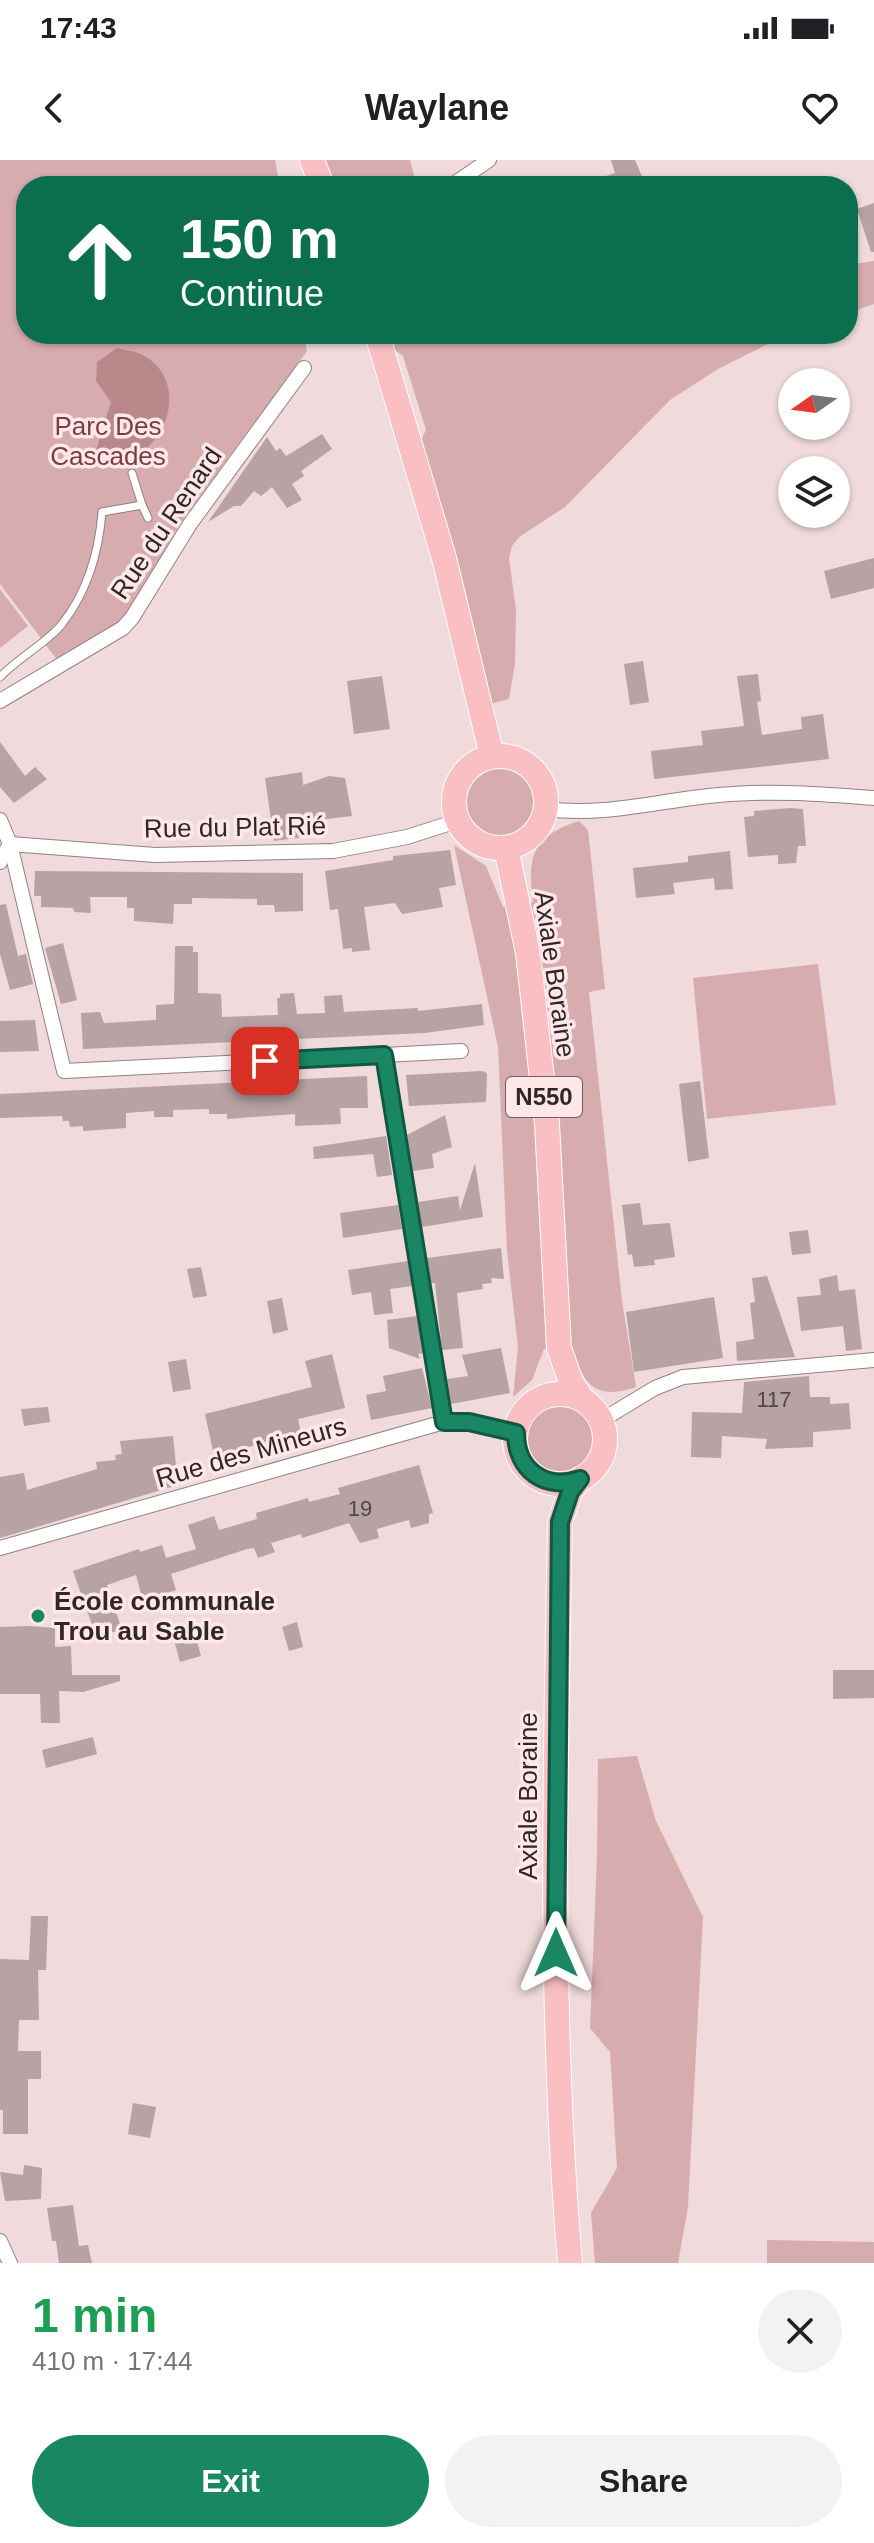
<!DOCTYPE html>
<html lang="en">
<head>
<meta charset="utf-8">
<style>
  :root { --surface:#fff; --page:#f2f2f2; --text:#202124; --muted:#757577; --accent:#198764 }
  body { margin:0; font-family:Arial,sans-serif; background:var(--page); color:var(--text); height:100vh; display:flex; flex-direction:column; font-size:30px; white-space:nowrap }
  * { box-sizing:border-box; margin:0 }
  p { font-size:26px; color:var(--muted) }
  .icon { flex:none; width:44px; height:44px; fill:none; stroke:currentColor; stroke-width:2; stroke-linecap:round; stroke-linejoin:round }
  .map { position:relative; height:2103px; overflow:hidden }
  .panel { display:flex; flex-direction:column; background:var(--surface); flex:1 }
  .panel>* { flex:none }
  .banner { position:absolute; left:16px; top:16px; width:842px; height:168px; border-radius:32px; box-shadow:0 2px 6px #0004; background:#0b6e4f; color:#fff; overflow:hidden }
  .needle { width:52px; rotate:256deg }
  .controls { position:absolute; left:778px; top:208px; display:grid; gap:16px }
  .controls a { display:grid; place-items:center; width:72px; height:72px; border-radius:50%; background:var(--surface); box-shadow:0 2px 6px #0004; font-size:40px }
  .pin { position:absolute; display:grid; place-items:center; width:68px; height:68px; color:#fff; margin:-34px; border-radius:16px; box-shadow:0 4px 12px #0006 }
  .me { position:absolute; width:88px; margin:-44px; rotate:0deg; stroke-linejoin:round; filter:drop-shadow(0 0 6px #0008) }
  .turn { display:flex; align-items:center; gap:28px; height:168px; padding:0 32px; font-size:36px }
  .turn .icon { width:104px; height:104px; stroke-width:2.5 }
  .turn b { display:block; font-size:56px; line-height:68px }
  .round { display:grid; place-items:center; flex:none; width:84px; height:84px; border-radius:42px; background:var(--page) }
  .headline { display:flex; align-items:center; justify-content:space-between; height:136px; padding:0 32px }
  h1 { font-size:48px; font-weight:700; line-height:60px; color:#1e9e55 }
  .action { display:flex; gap:16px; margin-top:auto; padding:16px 32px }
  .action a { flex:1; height:92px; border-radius:48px; background:var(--accent); color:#fff; font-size:32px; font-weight:700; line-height:92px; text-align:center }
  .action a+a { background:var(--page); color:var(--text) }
  .status { display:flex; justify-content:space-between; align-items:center; height:56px; padding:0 40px; background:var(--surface); direction:ltr }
  .status svg { height:22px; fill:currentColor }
  header { display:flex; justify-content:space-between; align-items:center; height:104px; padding:0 32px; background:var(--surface); font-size:36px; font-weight:700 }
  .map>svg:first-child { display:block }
</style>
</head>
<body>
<div class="status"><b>17:43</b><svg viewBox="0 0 49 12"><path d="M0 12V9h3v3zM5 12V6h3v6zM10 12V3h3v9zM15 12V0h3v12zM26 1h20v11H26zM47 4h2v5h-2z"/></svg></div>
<header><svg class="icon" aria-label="back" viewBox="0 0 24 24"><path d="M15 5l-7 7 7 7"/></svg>Waylane<svg class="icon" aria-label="heart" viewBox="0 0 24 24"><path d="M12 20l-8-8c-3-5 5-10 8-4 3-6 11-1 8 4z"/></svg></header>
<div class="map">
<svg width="874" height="2103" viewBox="0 0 874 2103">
  <rect width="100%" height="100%" fill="#f0dadb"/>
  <g fill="#d7acae">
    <path d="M0,0H275L280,26H26V174H304L307,191L181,362L122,463L58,501L0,424Z"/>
    <path d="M324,0H410L417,26H334Z"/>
    <path d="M874,101V144L848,153V105Z"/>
    <path d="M387,174H788L718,209L670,240L565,347L519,377L512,386L509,398L516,450L515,504L509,539L490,544L421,280L426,270L403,196L391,187Z"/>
    <path d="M0,429L28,466L0,488Z"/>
    <circle cx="500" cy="642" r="35"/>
    <path d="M579,661L588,670L605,829L589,832L622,1141L636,1227C596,1241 582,1224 572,1187L544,1189L532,1220L513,1237L518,1187L507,1091L498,887L454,685L486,706L503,747L533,742C527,697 532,676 579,661Z"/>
    <path d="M818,804L836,945L707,959L693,818Z"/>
    <circle cx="561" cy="1278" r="34"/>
    <path d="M637,1596L656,1661L703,1757L688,2047L678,2103H595L591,2053L617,2008L610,1892L590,1868L597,1697L598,1599Z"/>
    <path d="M767,2080L874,2082V2103H767Z"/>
  </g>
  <path fill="#b8888a" d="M117,188C124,190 134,191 141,194C203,225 152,327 96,290L111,242L96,221L97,202Z"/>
  <g fill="#b7a3a3">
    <path d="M611,0H635L644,21L632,26H585V23L615,13Z"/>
    <path d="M874,43V92H871L857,49Z"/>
    <path d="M322,274L332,289L301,311L304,316L292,324L302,340L287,348L272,327L261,336L254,331L241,346H234L208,362L267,277L276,291L280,288L286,296Z"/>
    <path d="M874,398V428L831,439L824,411Z"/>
    <path d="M643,501L649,542L630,545L624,504Z"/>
    <path d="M758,514L761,541L757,542L762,575L802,569L801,557L823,554L829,599L654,619L651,591L703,585L701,571L744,566L737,516Z"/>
    <path d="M382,516L390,569L354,574L347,521Z"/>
    <path d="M0,582L25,616L35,607L47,619L14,643L0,627Z"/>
    <path d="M302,612L303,625L329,616L345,618L352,656L309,661V665L303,666V677L274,681L265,618Z"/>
    <path d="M791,648L803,649L806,686H798L796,703L778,704V695L748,697L744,657L754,656V651Z"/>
    <path d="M450,690L456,725L439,728L443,747L402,754L395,743L364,747L370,790L352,792V788L343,789L338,749L330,750L325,711L393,700V696Z"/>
    <path d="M730,691L733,729L715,730L714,718L673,723L675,734L636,738L633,708L688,702V696Z"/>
    <path d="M35,711L303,713V751L275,752L274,745H257V739L192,738V744H174L173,764L134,761V748H127V737H90L91,753L74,752L73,748L41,747V736H34Z"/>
    <path d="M6,744L18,796L26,794L33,824L10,830L0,794V745Z"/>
    <path d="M63,783L77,840L61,844L45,788Z"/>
    <path d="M175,786H193V792H198V833L221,834L222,857L278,855L277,838H280V834L294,833L297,854L325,853L324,836L342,835L344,852L418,848V851L482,844L484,865L425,873L83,889L81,853L100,852L104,863L156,860V845L174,844Z"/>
    <path d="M35,860L39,891L0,892V861Z"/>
    <path d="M482,911L487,913L486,942L409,946L406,915Z"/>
    <path d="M367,916L368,948H340L341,964L295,966V954L227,959V954H209V949L173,950V957H154V951L126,953V968L83,971V966L70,967L69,961H63L62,956L0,958V934Z"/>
    <path d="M700,921L709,998L688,1002L679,924Z"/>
    <path d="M445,955L452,987L432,994L434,1008L413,1011L407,975Z"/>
    <path d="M386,976L392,1015L377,1017L373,994L314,999L313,987Z"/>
    <path d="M475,1003L483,1057L422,1067L418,1042L458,1036L460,1050Z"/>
    <path d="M640,1043L643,1065L670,1063L675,1097L654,1100L655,1105L634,1107L632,1094L628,1095L622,1045Z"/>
    <path d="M398,1045L402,1069L343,1078L340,1053Z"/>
    <path d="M808,1070L811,1093L792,1095L789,1072Z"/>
    <path d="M501,1088L504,1119L491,1118L492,1123L482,1124L483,1129L457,1133L463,1188L442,1190L435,1123H431L427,1098Z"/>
    <path d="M408,1101L412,1126L390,1129L393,1153L374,1155L371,1132L352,1135L348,1110Z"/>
    <path d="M201,1107L207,1136L193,1138L187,1109Z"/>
    <path d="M837,1115L839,1131L855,1129L862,1189L846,1191L843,1166L801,1171L797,1137L821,1135L819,1119Z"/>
    <path d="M767,1116L795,1197L737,1201L736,1182L754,1179L750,1143L755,1142L752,1118Z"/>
    <path d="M714,1137L723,1198L634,1212L626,1152Z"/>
    <path d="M282,1138L288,1170L273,1174L267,1141Z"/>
    <path d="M417,1156L423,1193L418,1194L420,1199L389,1188L387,1160Z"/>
    <path d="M501,1188L510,1233L451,1244L447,1219L468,1216L462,1195Z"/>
    <path d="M332,1194L345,1248L298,1259L301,1273L214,1296L205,1254L312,1227L305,1201Z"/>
    <path d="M186,1199L191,1229L173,1232L168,1202Z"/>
    <path d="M422,1208L432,1248L371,1260L366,1235L386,1231L383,1216Z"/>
    <path d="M809,1216L810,1237H830V1244L849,1243L851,1269L813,1272V1287L765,1289L767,1279L722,1276L721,1298L691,1297L692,1252L742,1253L744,1222Z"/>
    <path d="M48,1247L50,1262L24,1266L21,1249Z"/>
    <path d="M173,1276L178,1325L0,1378V1317L24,1313L27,1330L97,1309L96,1302L116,1300L115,1295L122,1294L120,1281Z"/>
    <path d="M419,1305L433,1353L429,1354V1363L411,1368L409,1360L405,1361L377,1369L379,1378L360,1383L349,1363L302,1378L301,1374L271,1383L275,1392L258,1398L254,1388L247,1389L171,1414L176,1430L143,1441L136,1415L107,1425L122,1470L96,1476L73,1411L139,1389L140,1392L162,1385L166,1398L196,1389L188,1365L214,1356L219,1370L257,1359L256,1353L308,1338L309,1342L340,1334L338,1328Z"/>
    <path d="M297,1462L303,1487L289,1491L282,1467Z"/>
    <path d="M29,1466L55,1468V1487L71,1486L72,1515H120V1521L83,1532L59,1531L60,1563H41L40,1534H0V1467Z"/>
    <path d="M195,1474L201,1496L180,1502L174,1480Z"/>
    <path d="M833,1510H874V1538L833,1539Z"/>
    <path d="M93,1577L97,1594L46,1608L42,1590Z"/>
    <path d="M31,1756H48L46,1810H38L39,1860H19L18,1891H41V1919H28V1974H3V1950H0V1799L29,1800Z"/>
    <path d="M133,1943L156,1947L150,1978L128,1974Z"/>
    <path d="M24,2005L42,2008L41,2039L5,2041L0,2012L23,2015Z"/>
    <path d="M73,2045L79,2086L88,2085L92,2103H59L56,2081H52L47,2048Z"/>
  </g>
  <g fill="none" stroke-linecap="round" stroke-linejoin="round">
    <defs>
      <g id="service">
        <path d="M142,345L148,358"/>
        <path d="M0,517C18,498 48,482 62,464C87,432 99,391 102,352L142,345L132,313"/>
      </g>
      <g id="minor">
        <path d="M451,26L489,0"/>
        <path d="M0,541L123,468L132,458L190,364L304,208"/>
        <path d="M546,649C606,657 659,640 719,635C770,630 822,634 874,638"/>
        <path d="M0,660L10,684L64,911L384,895L444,1262"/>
        <path d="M10,684L155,695L333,691L407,677L457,661"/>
        <path d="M0,702L10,684"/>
        <path d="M384,895L461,891"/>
        <path d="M602,1260L655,1228L683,1217L874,1200"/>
        <path d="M0,1388L444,1262H469L516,1273"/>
        <path d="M0,2081L10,2103"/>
      </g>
      <g id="primary">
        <path d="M312,0L322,26"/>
        <path d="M377,174L444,398L492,596"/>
        <circle cx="500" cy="642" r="46"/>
        <path d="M506,688L528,793L547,964L559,1188L571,1222L582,1239"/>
        <circle cx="560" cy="1279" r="45"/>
        <path d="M570,2103C549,1856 555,1609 560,1362L570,1332L580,1319"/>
      </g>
    </defs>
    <use href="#service" stroke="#948081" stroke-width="9"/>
    <use href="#minor" stroke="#948081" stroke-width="16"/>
    <use href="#primary" stroke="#fff" stroke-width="26"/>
    <use href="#service" stroke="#fff" stroke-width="7"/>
    <use href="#minor" stroke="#fff" stroke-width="14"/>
    <use href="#primary" stroke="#f9bfc3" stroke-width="24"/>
  </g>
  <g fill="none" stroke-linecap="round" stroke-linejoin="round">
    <defs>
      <path id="route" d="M265,901L384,895L444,1262H469L516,1273C516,1310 545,1331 580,1319L570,1332L560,1362L556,1793"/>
    </defs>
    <use href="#route" stroke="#105841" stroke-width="20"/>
    <use href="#route" stroke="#198764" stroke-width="14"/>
  </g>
  <circle fill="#198764" stroke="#fde7e8" stroke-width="3" cx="38" cy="1456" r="8"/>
  <g text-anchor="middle" stroke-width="7" stroke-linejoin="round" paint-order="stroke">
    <g font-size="22" fill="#524647">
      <text x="774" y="1247">117</text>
      <text x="360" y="1356">19</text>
    </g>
    <rect fill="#fde7e8" stroke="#6e6162" stroke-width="2" x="506" y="917" width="76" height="40" rx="6"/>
    <g font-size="24" font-weight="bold" fill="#302728">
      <text x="544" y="945">N550</text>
    </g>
    <g font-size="26" fill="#7c3d42" stroke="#fde7e8">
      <text x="108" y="275">Parc Des<tspan x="108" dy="30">Cascades</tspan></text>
    </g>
    <g font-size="26" fill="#302728" stroke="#fde7e8">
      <text transform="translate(166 363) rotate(-56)" y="9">Rue du Renard</text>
      <text transform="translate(235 667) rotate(-1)" y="9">Rue du Plat Rié</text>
      <text transform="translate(555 814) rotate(82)" y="9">Axiale Boraine</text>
      <text transform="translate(251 1292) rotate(-16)" y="9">Rue des Mineurs</text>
      <text transform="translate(528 1636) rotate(-90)" y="9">Axiale Boraine</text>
    </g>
    <g font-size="26" font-weight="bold" fill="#302728" stroke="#fde7e8" text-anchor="start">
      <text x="54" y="1450">École communale<tspan x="54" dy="30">Trou au Sable</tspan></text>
    </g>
  </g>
</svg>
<div class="controls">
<a><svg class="needle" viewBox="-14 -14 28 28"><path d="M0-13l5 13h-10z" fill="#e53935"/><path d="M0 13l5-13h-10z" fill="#757577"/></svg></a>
<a><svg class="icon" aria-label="layers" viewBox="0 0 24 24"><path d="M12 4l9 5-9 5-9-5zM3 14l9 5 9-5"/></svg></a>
</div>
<div class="pin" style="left:265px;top:901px;background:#d93025"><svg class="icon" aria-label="arrive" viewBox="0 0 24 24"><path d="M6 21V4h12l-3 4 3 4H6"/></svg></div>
<svg class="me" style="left:556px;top:1793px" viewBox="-20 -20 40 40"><path d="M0-17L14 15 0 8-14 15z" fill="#198764" stroke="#fff" stroke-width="4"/></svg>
<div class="banner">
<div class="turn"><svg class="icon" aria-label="ahead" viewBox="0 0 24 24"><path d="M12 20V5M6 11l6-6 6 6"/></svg><div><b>150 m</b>Continue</div></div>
</div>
</div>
<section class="panel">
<div class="headline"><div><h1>1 min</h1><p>410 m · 17:44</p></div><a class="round"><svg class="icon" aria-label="close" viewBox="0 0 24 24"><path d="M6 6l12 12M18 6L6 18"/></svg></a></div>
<div class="action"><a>Exit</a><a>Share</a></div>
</section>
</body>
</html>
